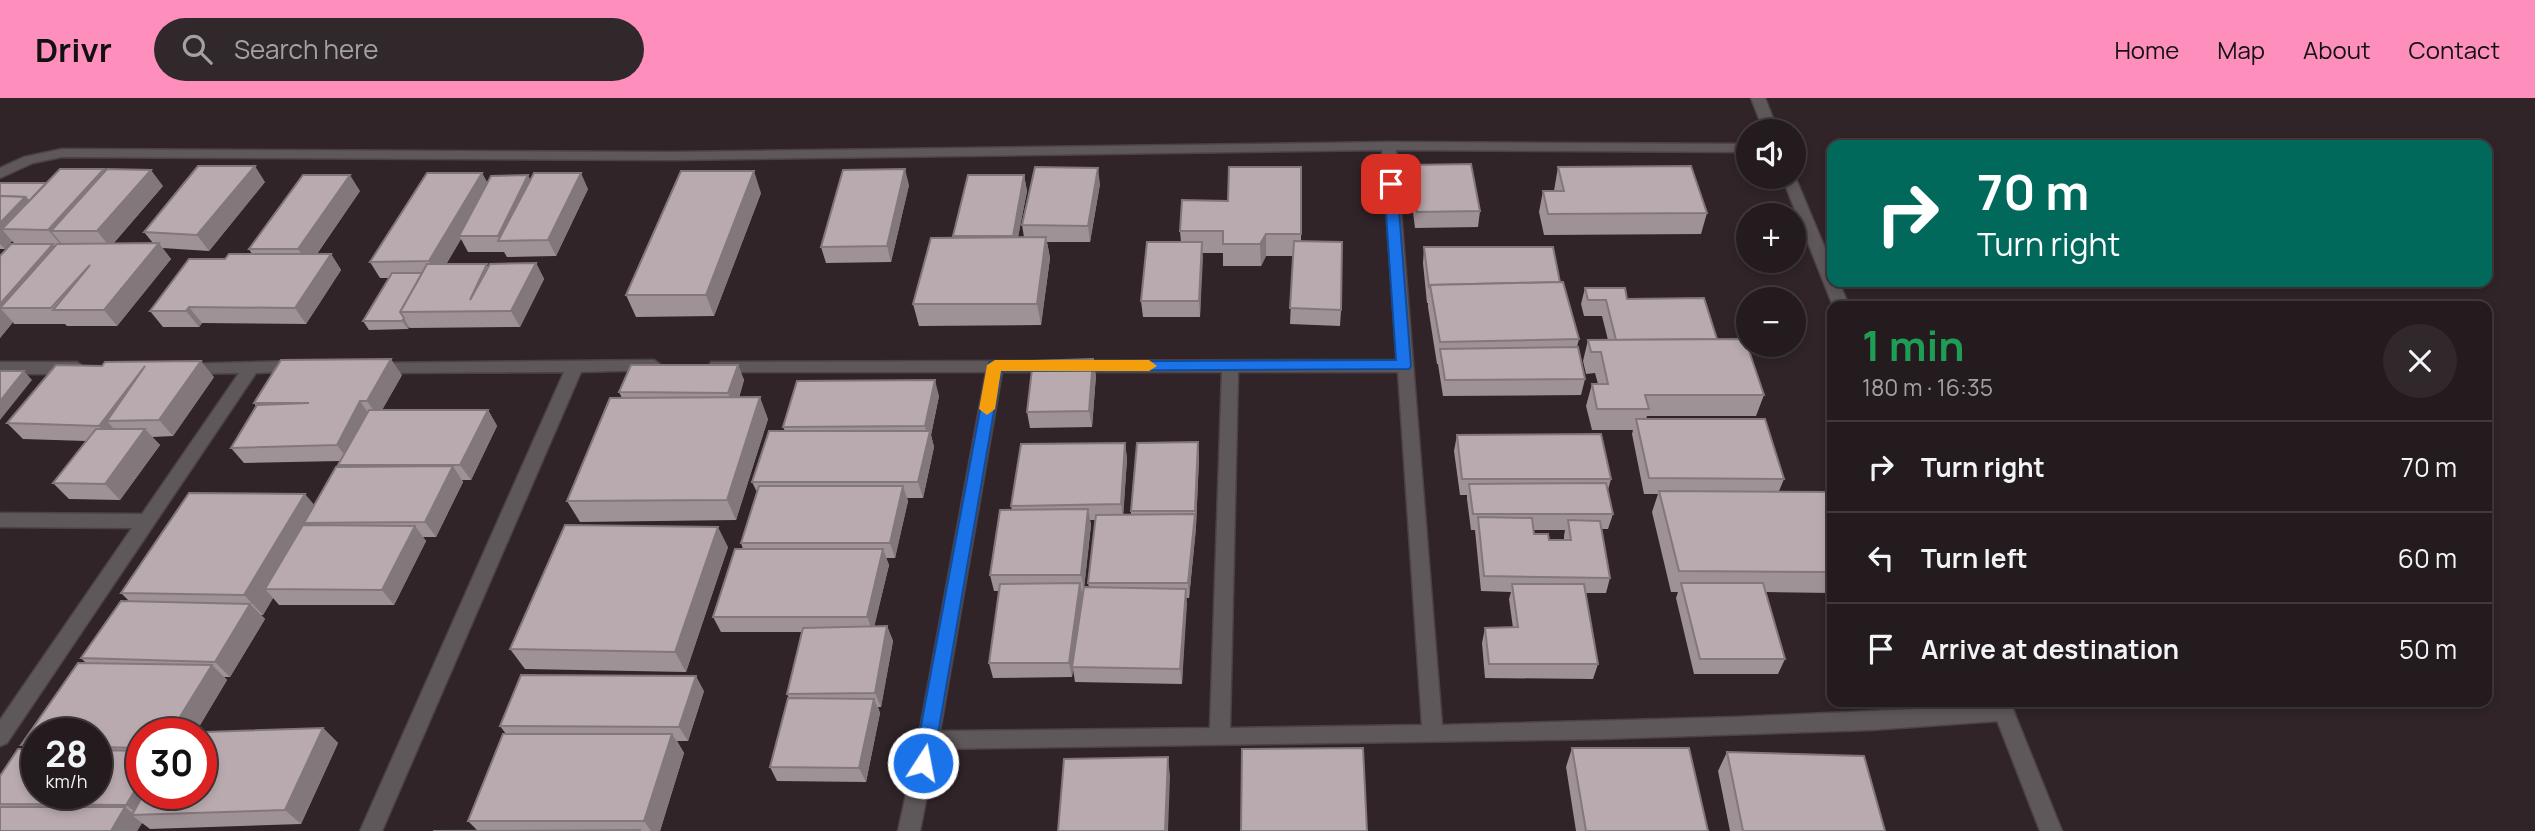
<!DOCTYPE html>
<html lang="en">
<head>
<meta charset="utf-8">
<style>
  :root { --surface:#241b1e; --page:#30282b; --text:#f1f3f6; --muted:#a3a1a4; --line:#41393c; --accent:#fe8ebc }
  body { margin:0; font-family:Manrope,sans-serif; background:var(--page); color:var(--text); height:100vh; display:flex; flex-direction:column; font-size:26px; white-space:nowrap }
  * { box-sizing:border-box; margin:0 }
  p { font-size:23px; color:var(--muted) }
  .icon { flex:none; width:38px; height:38px; fill:none; stroke:currentColor; stroke-width:2; stroke-linecap:round; stroke-linejoin:round }
  .map { position:relative; flex:1; overflow:hidden }
  .details { position:absolute; left:1827px; top:203px; width:665px; height:406px; display:flex; flex-direction:column; background:var(--surface); border-radius:14px; box-shadow:0 4px 10px #0003,0 0 0 2px var(--line) }
  .details>* { flex:none }
  .hud { position:absolute; left:1827px; top:42px; width:665px; height:147px; border-radius:14px; box-shadow:0 4px 10px #0003,0 0 0 2px var(--line); background:#00695c; color:#fff; overflow:hidden }
  .buttons { position:absolute; left:1736px; top:21px; display:grid; gap:14px }
  .buttons a { display:grid; place-items:center; width:70px; height:70px; border-radius:50%; background:var(--surface); box-shadow:0 4px 10px #0003,0 0 0 2px var(--line); font-size:35px }
  .speed { position:absolute; left:21px; top:620px; display:flex; gap:14px; font-size:35px; font-weight:700; text-align:center }
  .speed>* { display:grid; place-content:center; width:91px; height:91px; border-radius:50%; background:var(--surface); box-shadow:0 4px 10px #0003,0 0 0 2px var(--line); line-height:1 }
  .speed small { font-size:18px; font-weight:400 }
  .speed .limit { border:10px solid #d22; background:#fff; color:#111 }
  .pin { position:absolute; display:grid; place-items:center; width:60px; height:60px; color:#fff; margin:-30px; border-radius:14px; box-shadow:0 4px 10px #0006 }
  .me { position:absolute; width:77px; margin:-38px; rotate:11deg; stroke-linejoin:round; filter:drop-shadow(0 0 5px #0008) }
  .turn { display:flex; align-items:center; gap:24px; height:147px; padding:0 35px; font-size:32px }
  .turn .icon { width:91px; height:91px; stroke-width:2.5 }
  .turn b { display:block; font-size:49px; line-height:60px }
  .round { display:grid; place-items:center; flex:none; width:74px; height:74px; border-radius:37px; background:var(--page) }
  .overview { display:flex; align-items:center; justify-content:space-between; height:119px; padding:0 35px }
  h1 { font-size:42px; font-weight:700; line-height:52px; color:#1e9e55 }
  ul { padding:0; list-style:none }
  li { display:flex; align-items:center; gap:21px; height:91px; padding:0 35px; border-top:2px solid var(--line) }
  li div { flex:1 }
  li b { display:block; font-size:26px }
  li em { font-style:normal }
  header { display:flex; align-items:center; gap:42px; box-sizing:border-box; height:98px; padding:0 35px; background:var(--accent); color:#111 }
  header strong { font-size:33px }
  nav { display:flex; gap:38px; margin-inline-start:auto; font-size:24px }
  .search { width:490px; height:63px; background:var(--page); display:flex; align-items:center; gap:18px; box-sizing:border-box; padding:0 24px; border-radius:38px; color:var(--muted); font-size:26px }
  .map>svg:first-child { display:block }
</style>
</head>
<body>
<header>
<strong>Drivr</strong>
<div class="search"><svg class="icon" aria-label="search" viewBox="0 0 24 24"><circle cx="10" cy="10" r="6"/><path d="M15 15l6 6"/></svg>Search here</div>
<nav><a>Home</a><a>Map</a><a>About</a><a>Contact</a></nav>
</header>
<div class="map">
<svg width="2535" height="733" viewBox="0 0 2535 733">
  <rect width="100%" height="100%" fill="#302428"/>
  <g fill="none" stroke-linecap="round" stroke-linejoin="round">
    <defs>
      <g id="minor">
        <path d="M1389,44L1748,46V54L1396,52L1442,627L1736,619L2005,607L2012,610L2015,616L2012,622L1871,632L1602,641L936,651L920,733H898L918,642L986,274H717L709,268L711,264L1397,262L1382,52L673,62L62,59L33,65L0,80V70L24,59L62,51L673,54ZM1002,274H1222L1210,630L940,633ZM1238,274H1398L1422,627L1230,630Z"/>
        <path d="M654,262L662,268L660,272L581,274L382,733H360L564,274L374,275L368,273L366,269L368,265Z"/>
        <path d="M297,263L303,265L305,269L303,273L256,275L7,645L0,648V622L132,430L0,429V415L142,416L239,275L182,276L176,274L174,270L176,266Z"/>
        <path d="M0,264H77L85,270L77,276H0Z"/>
      </g>
      <g id="tertiary">
        <path d="M1751,0H1765L1778,33H1764Z"/>
        <path d="M1794,76L1832,167V184H1839L1849,208H1833L1782,79H1794Z"/>
        <path d="M1990,604H2010L2062,733H2040Z"/>
      </g>
    </defs>
    <use href="#minor" stroke="#4c4145" stroke-width="3"/>
    <use href="#tertiary" stroke="#4c4145" stroke-width="3"/>
    <use href="#minor" fill="#5e585a" fill-rule="evenodd"/>
    <use href="#tertiary" fill="#5e585a" fill-rule="evenodd"/>
  </g>
  <g fill="#9f9296" fill-rule="evenodd">
    <path d="M1410,67L1480,113L1478,129L1415,130L1409,83Z"/>
    <path d="M1301,69V143L1341,212L1340,228L1290,226L1293,158H1266L1261,168H1223V155H1202L1200,219H1143L1141,203L1181,144L1180,133L1228,103Z"/>
    <path d="M1558,69L1707,115L1701,136L1544,137L1539,114L1543,93H1554Z"/>
    <path d="M104,71L106,73L163,88L113,146L153,145L144,134L265,84L209,153L162,150L171,161L117,228H67L65,226H14L13,224L0,240V158L15,146L12,143L5,151H0V85H46Z"/>
    <path d="M482,75L487,85L531,82L588,91L556,158L507,159L504,154H468L461,141L446,166L488,168L536,165L544,181L520,229L410,230L409,229L408,231L369,232L363,223L389,180H380L370,164Z"/>
    <path d="M1024,77L1027,93L1018,139H1024L1022,127L1100,86L1090,144H1047L1050,160L1041,227L919,228L913,206L954,140L953,138Z"/>
    <path d="M909,87L891,164L826,165L821,149Z"/>
    <path d="M360,93L317,156H331L341,172L306,226L202,225L199,229H163L150,213L225,161L252,156L249,151Z"/>
    <path d="M761,95L714,218L636,219L626,197Z"/>
    <path d="M1424,149L1560,184L1579,241L1577,249L1585,281L1581,297L1443,298L1438,266H1437L1428,209V205H1427L1423,165Z"/>
    <path d="M1585,190L1627,201L1717,241L1764,297L1756,318H1647L1646,321L1784,381L1779,393L1832,394V495L1766,494L1785,561L1778,576H1694L1676,500L1678,494H1671L1652,414L1658,396H1644L1632,336L1633,332H1592L1586,308L1592,286H1598L1595,275L1586,276L1583,263L1588,242H1608L1602,218H1584L1581,206Z"/>
    <path d="M738,267L744,282L739,300L768,321L736,422L580,424L567,403L622,300L619,294Z"/>
    <path d="M402,277L382,312H488L497,328L471,382H462L463,384L436,439H423L426,443L394,507H279L273,500L263,517H261L265,521L230,579H224L227,582L196,634L323,630L338,645L301,726L150,731L142,725L137,733H0V678L27,651L21,647L86,565L81,560L129,503L121,495L314,407L340,369L338,367L340,363L244,365L231,350L256,308L254,305ZM37,635H96V695H37ZM142,635H201L142,695Z"/>
    <path d="M1096,277L1092,329L1030,330L1027,314Z"/>
    <path d="M214,279L173,338L152,339L160,347L120,402L69,401L53,385L86,343L23,341L7,325Z"/>
    <path d="M939,298L931,337L934,349L923,400H907L908,403L895,460H886L889,467L874,529L887,528L893,543L881,609H878L880,615L866,684L777,683L770,669L789,600L787,596L802,534H721L713,519L743,451L741,445L757,394L752,384L785,333L783,329Z"/>
    <path d="M1457,337L1611,381L1608,392L1613,416L1608,431H1601L1610,480L1606,495H1586L1598,566L1593,581L1485,580L1482,545L1485,530H1513L1509,501L1511,494L1481,493L1475,432H1471L1467,401V397H1460L1454,353ZM1534,432H1565L1564,438V442H1549L1534,436Z"/>
    <path d="M1198,344L1199,360L1196,428L1189,500H1186L1182,586L1075,584L1073,571L1072,579L993,580L989,565L999,493H994L990,477L1012,412L1011,408L1125,345L1127,361L1123,417H1131V413ZM1090,422H1095L1088,485L1089,489H1084L1091,427Z"/>
    <path d="M728,449L686,574L525,571L510,551Z"/>
    <path d="M704,593L688,643H677L684,655L660,733H433L477,732L468,723L506,636L500,628Z"/>
    <path d="M1572,650L1708,733H1576L1566,669Z"/>
    <path d="M1727,654L1885,733H1730L1718,673Z"/>
  </g>
  <g fill="#82777a">
    <path d="M255,68L265,84L209,153L197,137Z"/>
    <path d="M1098,70L1100,86L1090,144L1088,128Z"/>
    <path d="M104,71L116,87L51,133L63,147L62,148L48,132Z"/>
    <path d="M905,71L909,87L891,164L887,148Z"/>
    <path d="M151,72L163,88L110,149L97,133Z"/>
    <path d="M754,73L761,95L714,218L706,197Z"/>
    <path d="M482,75L491,91L459,138L461,141L439,179L429,163Z"/>
    <path d="M581,75L588,91L556,158L548,142Z"/>
    <path d="M350,77L360,93L309,167L298,151Z"/>
    <path d="M528,77L536,93L500,143L498,138Z"/>
    <path d="M1024,77L1027,93L1015,155L1013,138Z"/>
    <path d="M25,99L39,115L2,131L12,143L5,151L0,146V125Z"/>
    <path d="M1266,136V158L1261,168L1260,146Z"/>
    <path d="M1046,139L1050,160L1041,227L1037,206Z"/>
    <path d="M1202,144L1203,160L1200,219L1199,203Z"/>
    <path d="M159,145L171,161L117,228L104,212Z"/>
    <path d="M53,146L67,162L0,210V206Z"/>
    <path d="M331,156L341,172L306,226L295,210Z"/>
    <path d="M536,165L544,181L520,229L511,213Z"/>
    <path d="M189,209L202,225L199,229L186,213Z"/>
    <path d="M0,210L13,224L0,240Z"/>
    <path d="M404,220L409,229L408,231L402,223Z"/>
    <path d="M391,261L402,277L378,319L367,303Z"/>
    <path d="M1093,261L1096,277L1092,329L1089,313Z"/>
    <path d="M201,263L214,279L173,338L159,322Z"/>
    <path d="M738,267L744,282L735,311L728,295Z"/>
    <path d="M145,268L107,323L119,337L114,344L99,328Z"/>
    <path d="M24,273L32,282L0,322V303Z"/>
    <path d="M935,282L939,298L931,337L934,349L923,400L918,384L928,340L925,328Z"/>
    <path d="M760,299L768,321L736,422L727,402Z"/>
    <path d="M360,303L371,319L349,363L337,347Z"/>
    <path d="M488,312L497,328L471,382L460,367Z"/>
    <path d="M145,331L160,347L120,402L105,386Z"/>
    <path d="M1198,344L1199,360L1196,428L1195,413Z"/>
    <path d="M1125,345L1127,361L1123,422L1121,406Z"/>
    <path d="M453,368L463,384L436,439L425,424Z"/>
    <path d="M903,388L908,403L895,460L890,445Z"/>
    <path d="M305,396L323,417L304,425L312,435L265,491L273,500L263,517L244,497Z"/>
    <path d="M1088,411L1091,427L1084,492L1081,477Z"/>
    <path d="M1195,416L1196,431L1189,500L1188,485Z"/>
    <path d="M415,428L426,443L394,507L382,492Z"/>
    <path d="M718,429L728,449L686,574L675,554Z"/>
    <path d="M883,451L889,467L873,534L867,519Z"/>
    <path d="M1080,485L1083,500L1072,579L1069,565Z"/>
    <path d="M1186,491L1187,506L1182,586L1180,571Z"/>
    <path d="M250,506L265,521L230,579L215,564Z"/>
    <path d="M887,528L893,543L881,609L875,595Z"/>
    <path d="M212,567L227,582L195,635H170Z"/>
    <path d="M696,578L704,593L688,643L679,629Z"/>
    <path d="M874,601L880,615L866,684L859,670Z"/>
    <path d="M323,630L338,645L301,726L285,712Z"/>
    <path d="M672,636L684,655L660,733H651L644,723Z"/>
    <path d="M1168,659L1170,678L1168,733H1165Z"/>
    <path d="M142,681V695H159L139,717L126,707Z"/>
    <path d="M125,709L135,717H132L142,725L137,733H111Z"/>
  </g>
  <g fill="#b9aaaf" stroke="#82777a" stroke-width="2">
    <path d="M1471,66L1480,113L1417,114L1410,67Z"/>
    <path d="M198,68H255L197,137L144,134Z"/>
    <path d="M1691,68L1707,115L1548,116L1543,93H1564L1558,69Z"/>
    <path d="M1035,69L1098,70L1088,128L1022,127Z"/>
    <path d="M1229,69H1301V136H1266L1260,146H1223V133H1180L1182,102L1228,103Z"/>
    <path d="M60,71H104L48,132L2,131Z"/>
    <path d="M107,71L151,72L97,133H51Z"/>
    <path d="M905,71L887,148L821,149L843,72Z"/>
    <path d="M681,73H754L706,197H626Z"/>
    <path d="M427,75H482L429,163L370,164Z"/>
    <path d="M534,75H581L548,142L498,143Z"/>
    <path d="M303,77H350L298,151H249Z"/>
    <path d="M528,77L498,138H459L491,78Z"/>
    <path d="M968,77H1024L1013,138H953Z"/>
    <path d="M0,85H46L29,103L25,99L0,98Z"/>
    <path d="M0,98L25,99L0,125Z"/>
    <path d="M1046,139L1037,206H913L931,140Z"/>
    <path d="M1294,143L1342,144L1341,212L1290,210Z"/>
    <path d="M1147,144H1202L1199,203H1141Z"/>
    <path d="M159,145L104,212H53L90,167L51,210H0L57,146Z"/>
    <path d="M11,146H53L0,206V158Z"/>
    <path d="M1424,149H1553L1560,184L1430,187L1431,189H1429Z"/>
    <path d="M229,156H331L295,210L189,209L186,213H150L189,161H225Z"/>
    <path d="M536,165L511,213L400,214L427,166H487L470,202L490,166Z"/>
    <path d="M392,175H422L400,214L404,220L402,223H363Z"/>
    <path d="M1563,184L1579,241L1440,244L1430,187Z"/>
    <path d="M1585,190H1625L1627,201L1704,200L1717,241L1616,242L1606,202H1588Z"/>
    <path d="M1745,241L1764,297H1645L1649,311H1597L1592,286H1608L1601,254H1591L1588,242Z"/>
    <path d="M1578,249L1585,281L1445,282L1440,251Z"/>
    <path d="M391,261L367,303H360L337,347L231,350L257,307L309,305H254L281,262Z"/>
    <path d="M1093,261L1089,313L1027,314L1033,263Z"/>
    <path d="M201,263L159,322L107,323L145,268L99,328L7,325L56,267L102,268L105,264Z"/>
    <path d="M631,267H738L728,295L619,294Z"/>
    <path d="M0,273H24L0,303Z"/>
    <path d="M935,282L925,328L783,329L797,283Z"/>
    <path d="M760,299L727,402L567,403L610,300Z"/>
    <path d="M369,312H488L460,367H338Z"/>
    <path d="M1636,321H1765L1784,381L1649,380Z"/>
    <path d="M96,331H145L105,386L53,385Z"/>
    <path d="M769,333H930L918,384H752Z"/>
    <path d="M1601,336L1611,381H1462L1457,337Z"/>
    <path d="M1198,344L1195,413H1131L1137,345Z"/>
    <path d="M1125,345L1121,406L1011,408L1021,346Z"/>
    <path d="M453,368L425,424L304,425L336,369Z"/>
    <path d="M1606,385L1613,416H1473L1469,386Z"/>
    <path d="M759,388H903L890,445H741Z"/>
    <path d="M1659,393L1832,394V474L1679,473Z"/>
    <path d="M189,395L305,396L244,497L121,495Z"/>
    <path d="M1088,411L1081,477H990L1000,412Z"/>
    <path d="M1195,416L1188,485H1088L1096,417Z"/>
    <path d="M1478,419L1532,420L1534,436H1548L1549,442H1571L1568,422L1600,423L1610,480L1484,478Z"/>
    <path d="M303,427L415,428L382,492L265,491Z"/>
    <path d="M565,427L718,429L675,554L510,551Z"/>
    <path d="M735,451H883L867,519H713Z"/>
    <path d="M1080,485L1069,565H989L1000,486Z"/>
    <path d="M1681,485H1763L1785,561H1700Z"/>
    <path d="M1512,486H1584L1598,566H1489L1485,530L1518,529Z"/>
    <path d="M1084,489L1186,491L1180,571L1072,569Z"/>
    <path d="M121,503L250,506L215,564L81,560Z"/>
    <path d="M887,528L875,595L787,596L803,530Z"/>
    <path d="M78,565L212,567L170,635H142V650L96,649V635H37V647H21Z"/>
    <path d="M521,577L696,578L679,629L500,628Z"/>
    <path d="M788,600L874,601L859,670L770,669Z"/>
    <path d="M323,630L285,712L132,717L144,695H201V635H177Z"/>
    <path d="M503,636H672L644,723H468Z"/>
    <path d="M1363,650L1367,733H1241L1242,651Z"/>
    <path d="M1572,650H1689L1708,733H1586Z"/>
    <path d="M18,651H37V695H96V652L142,653V681L126,707L0,706V678Z"/>
    <path d="M1727,654L1864,658L1885,733H1743Z"/>
    <path d="M1168,659L1165,733H1058L1064,661Z"/>
    <path d="M0,709H125L111,733H0Z"/>
    <path d="M640,732V733H433Z"/>
  </g>
  <path fill="#1a73e8" stroke="#114b97" stroke-width="2" d="M1391,82L1397,86L1411,268L1409,271L1001,273L933,665L930,671L923,673L917,671L914,665L989,264L1396,262L1384,86Z"/>
  <path fill="#f59e0b" d="M995,262H1149L1157,268L1149,273H1001L995,311L987,317L979,311L987,267Z"/>
</svg>
<div class="buttons">
<a><svg class="icon" aria-label="sound" viewBox="0 0 24 24"><path d="M4 9h4l5-4v14l-5-4H4zM17 9q2 3 0 6"/></svg></a>
<a>+</a>
<a>−</a>
</div>
<div class="speed"><div>28<small>km/h</small></div><div class="limit">30</div></div>
<div class="pin" style="left:1391px;top:86px;background:#d93025"><svg class="icon" aria-label="arrive" viewBox="0 0 24 24"><path d="M6 21V4h12l-3 4 3 4H6"/></svg></div>
<svg class="me" style="left:923px;top:665px" viewBox="-20 -20 40 40"><circle r="17" fill="#1a73e8" stroke="#fff" stroke-width="3"/><path d="M0-11L8 9 0 5-8 9z" fill="#fff"/></svg>
<div class="hud">
<div class="turn"><svg class="icon" aria-label="right" viewBox="0 0 24 24"><path d="M7 20v-9h11M14 6l5 5-5 5"/></svg><div><b>70 m</b>Turn right</div></div>
</div>
<section class="details">
<div class="overview"><div><h1>1 min</h1><p>180 m · 16:35</p></div><a class="round"><svg class="icon" aria-label="close" viewBox="0 0 24 24"><path d="M6 6l12 12M18 6L6 18"/></svg></a></div>
<ul>
<li><svg class="icon" aria-label="right" viewBox="0 0 24 24"><path d="M7 20v-9h11M14 6l5 5-5 5"/></svg><div><b>Turn right</b></div><em>70 m</em></li>
<li><svg class="icon" aria-label="left" viewBox="0 0 24 24"><path d="M17 20v-9H6M10 6l-5 5 5 5"/></svg><div><b>Turn left</b></div><em>60 m</em></li>
<li><svg class="icon" aria-label="arrive" viewBox="0 0 24 24"><path d="M6 21V4h12l-3 4 3 4H6"/></svg><div><b>Arrive at destination</b></div><em>50 m</em></li>
</ul>
</section>
</div>
</body>
</html>
